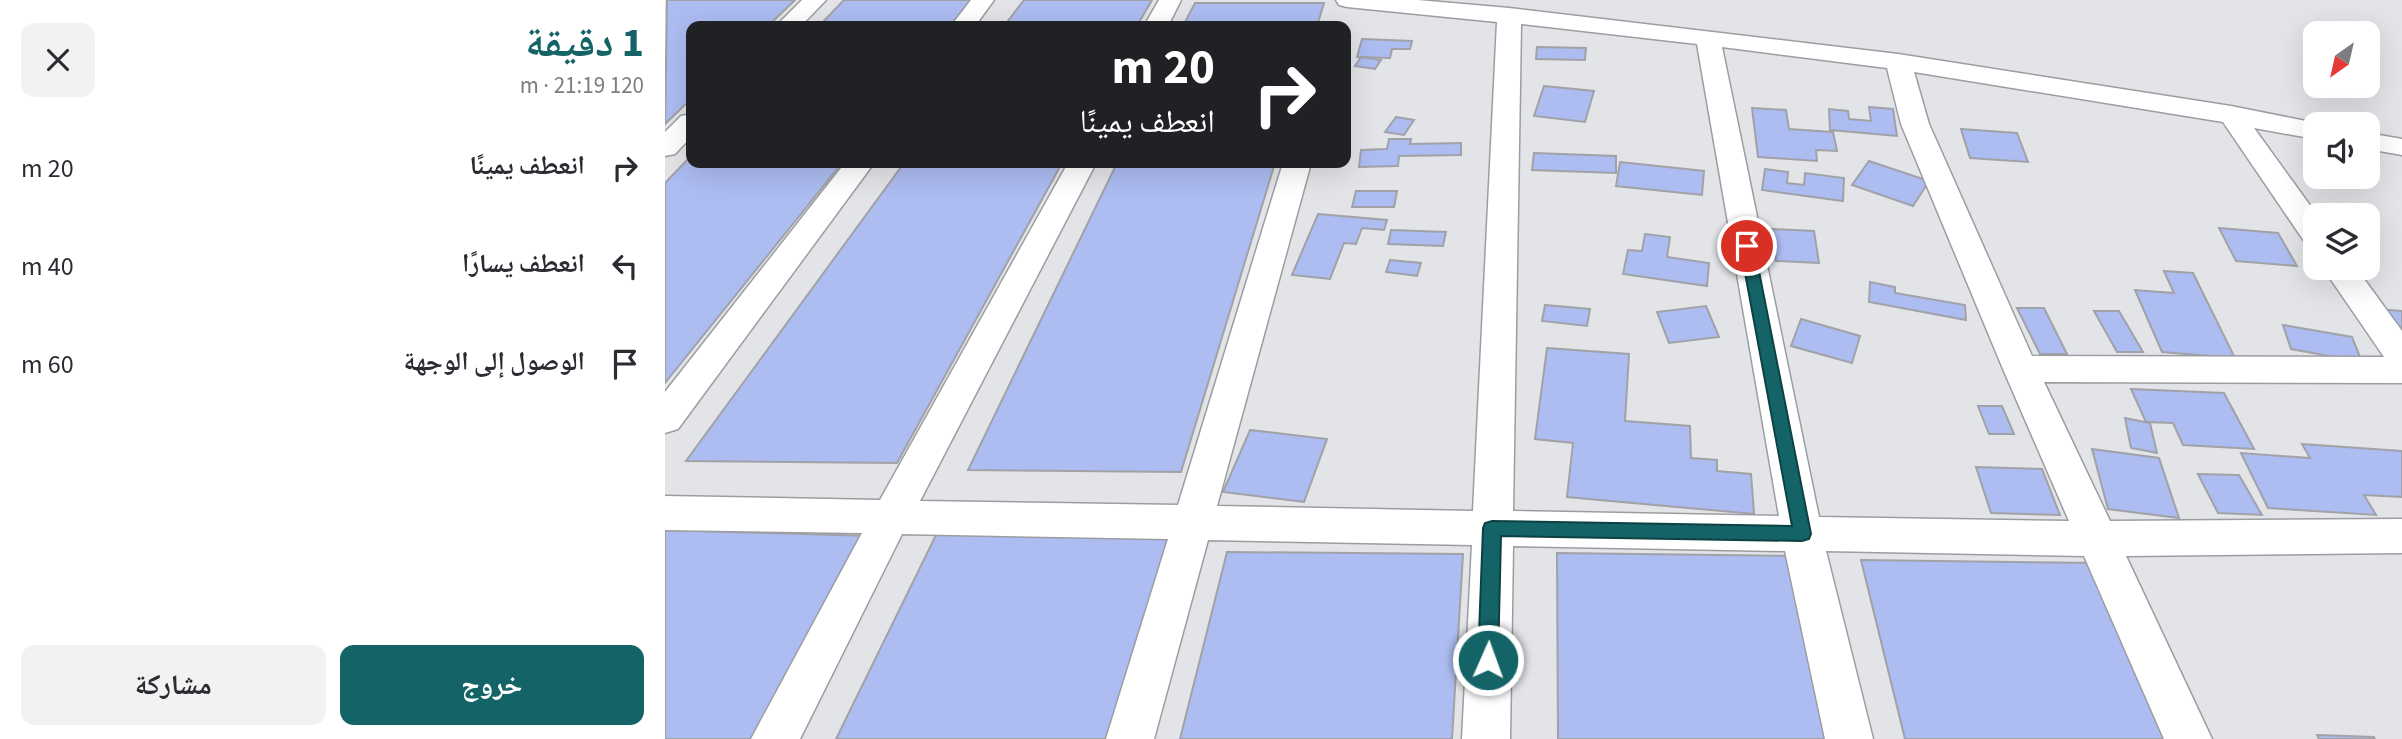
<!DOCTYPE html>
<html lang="ar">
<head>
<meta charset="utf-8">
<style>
  :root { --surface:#fff; --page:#f2f2f3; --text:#2b2b33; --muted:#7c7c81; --accent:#146467 }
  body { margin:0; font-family:"Source Sans 3","Noto Naskh Arabic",sans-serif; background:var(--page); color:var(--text); direction:rtl; height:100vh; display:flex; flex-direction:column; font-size:26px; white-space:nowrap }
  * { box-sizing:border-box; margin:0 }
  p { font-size:23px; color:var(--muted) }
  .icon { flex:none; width:38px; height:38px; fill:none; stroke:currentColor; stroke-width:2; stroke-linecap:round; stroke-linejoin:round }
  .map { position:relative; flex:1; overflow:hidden; direction:ltr }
  .panel { display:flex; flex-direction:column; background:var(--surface); width:665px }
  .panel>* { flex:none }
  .banner { position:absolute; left:21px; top:21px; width:665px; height:147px; border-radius:14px; box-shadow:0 7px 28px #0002; direction:rtl; background:#202124; color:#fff; overflow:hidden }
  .needle { width:46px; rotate:214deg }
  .tools { position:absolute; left:1638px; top:21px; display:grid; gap:14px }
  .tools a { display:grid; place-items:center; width:77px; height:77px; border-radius:14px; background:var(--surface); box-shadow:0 7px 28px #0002; font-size:35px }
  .pin { position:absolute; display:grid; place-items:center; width:60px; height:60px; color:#fff; margin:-30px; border:4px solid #fff; border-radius:50%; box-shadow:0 2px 7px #0007 }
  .me { position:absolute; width:77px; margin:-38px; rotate:2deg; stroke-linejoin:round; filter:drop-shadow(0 0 5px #0008) }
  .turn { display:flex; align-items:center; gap:24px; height:147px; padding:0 21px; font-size:32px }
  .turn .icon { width:91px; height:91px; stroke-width:2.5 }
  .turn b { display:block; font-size:49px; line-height:60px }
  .round { display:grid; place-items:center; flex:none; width:74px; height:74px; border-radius:14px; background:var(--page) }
  .summary { display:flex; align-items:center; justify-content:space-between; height:119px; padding:0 21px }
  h1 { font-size:42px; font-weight:700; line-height:52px; color:var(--accent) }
  .action { display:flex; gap:14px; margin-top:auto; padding:14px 21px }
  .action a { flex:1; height:80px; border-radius:14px; background:var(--accent); color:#fff; font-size:28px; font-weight:700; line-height:80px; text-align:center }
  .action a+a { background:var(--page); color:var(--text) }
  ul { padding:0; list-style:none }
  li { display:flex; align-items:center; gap:21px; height:98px; padding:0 21px }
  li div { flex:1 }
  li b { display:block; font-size:26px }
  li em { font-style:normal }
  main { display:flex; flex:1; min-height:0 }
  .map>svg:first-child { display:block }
</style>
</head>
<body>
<main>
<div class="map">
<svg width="1737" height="739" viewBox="0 0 1737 739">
  <rect width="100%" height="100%" fill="#e2e4e8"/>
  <g fill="#adbcf1" stroke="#a1a2a7" stroke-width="2">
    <path d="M2,0H130L103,26H26V99L0,124Z"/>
    <path d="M179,0H308L287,26H154Z"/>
    <path d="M359,0H487L472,26H339Z"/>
    <path d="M530,3H659L652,26H518Z"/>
    <path d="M697,39L747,41L745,49H727L725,58L692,57Z"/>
    <path d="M872,47L921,48L920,60L871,59Z"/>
    <path d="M696,57L716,60L710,69L690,66Z"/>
    <path d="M879,86L929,91L920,122L869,116Z"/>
    <path d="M1204,107L1228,109L1232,136L1165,130L1164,109L1183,111L1184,119L1206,121Z"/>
    <path d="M1087,108L1121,110L1124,129L1168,132L1172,151L1151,150L1152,161L1093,157Z"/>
    <path d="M731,117L749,120L739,135L720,132Z"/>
    <path d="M1296,129L1352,133L1363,162L1305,158Z"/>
    <path d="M724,139H746L745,144L796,143V155L734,156L733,166L694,167L696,150L722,149Z"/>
    <path d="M869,153L951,156V173L867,170Z"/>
    <path d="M26,156V163H177L0,383V183Z"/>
    <path d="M1204,161L1264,181L1248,206L1187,185Z"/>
    <path d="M955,162L1039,171L1037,195L951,186Z"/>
    <path d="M239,163H397L232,463L21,461Z"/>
    <path d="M452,163H610L516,472L303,470Z"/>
    <path d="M1100,169L1123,172L1122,183L1139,185L1140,173L1179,178L1178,201L1097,190Z"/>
    <path d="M691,191H732L729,207H687Z"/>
    <path d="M653,214L722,220L719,230L697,228L691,244L679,243L665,279L627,275Z"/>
    <path d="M1554,228L1613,233L1632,266L1571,261Z"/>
    <path d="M1107,229L1149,231L1154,263L1111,261Z"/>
    <path d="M726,230L781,232L778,246L723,244Z"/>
    <path d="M980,234L1005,237L1002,257L1044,263L1042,286L958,274L963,250L977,251Z"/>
    <path d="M725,260L756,263L752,276L721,272Z"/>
    <path d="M1499,271L1528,273L1570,358L1497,352L1470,290L1509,293Z"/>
    <path d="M1205,282L1230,287V293L1300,305L1301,320L1204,302Z"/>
    <path d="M880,305L925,309L922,326L877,321Z"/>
    <path d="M1041,306L1054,337L1004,343L992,312Z"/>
    <path d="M1352,308H1379L1402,354H1375Z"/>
    <path d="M1711,309L1737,311V348Z"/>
    <path d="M1429,311H1454L1478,352H1452Z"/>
    <path d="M1136,319L1195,336L1187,363L1126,346Z"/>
    <path d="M1618,325L1687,337L1697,362L1626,349Z"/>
    <path d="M882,348L964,354L960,421L1025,426L1026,458L1052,460V471L1086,474L1089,514L902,497L908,443L870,439Z"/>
    <path d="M1466,389L1559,393L1589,449L1518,445L1508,423L1481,422Z"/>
    <path d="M1313,406H1337L1349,434H1324Z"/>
    <path d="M1460,418L1485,423L1492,453L1466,448Z"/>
    <path d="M585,430L662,439L639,502L558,492Z"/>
    <path d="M1637,444L1737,451V497L1699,495L1711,515L1603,508L1576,453L1645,458Z"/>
    <path d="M1427,449L1494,458L1514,518L1443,509Z"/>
    <path d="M1311,467L1377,469L1395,515L1326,513Z"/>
    <path d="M1533,474L1574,475L1597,515L1553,513Z"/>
    <path d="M0,530L206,536L92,739H0Z"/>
    <path d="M272,533L505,535L443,739H171Z"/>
    <path d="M562,552L798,554L787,739H515Z"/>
    <path d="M892,553L1129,556L1165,739H893Z"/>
    <path d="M1196,560L1435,563L1512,739H1240Z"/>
    <path d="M1652,735L1709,737L1710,739H1654Z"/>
  </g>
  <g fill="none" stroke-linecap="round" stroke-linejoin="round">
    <defs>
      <g id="minor">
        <path d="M137,0H161L136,26H111Z"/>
        <path d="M306,0H329L310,26H286Z"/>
        <path d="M494,0H516L503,26H479Z"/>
        <path d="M671,0H753L844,8L1233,54L1566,106L1656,124H1650V139L1589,128L1652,215H1650V244L1639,241L1558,122L1249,72L1264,124L1367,356L1719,357L1658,268H1691L1737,331V383L1379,382L1445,521L1737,519V553L1461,556L1547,739H1499L1419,556L1161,551L1208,739H1160L1120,551L848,546L845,739H797L807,545L543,540L489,739H441L503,539L237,534L135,739H86L197,533L0,530V496L215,500L403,163H431L255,501L513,505L618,163H646L552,506L808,511L832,22L682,7L674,5ZM856,24L1032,44L1114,516L848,511ZM1057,47L1222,68L1236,124L1338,369L1404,521L1154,517Z"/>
        <path d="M26,114V137L10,154L0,156V132L16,116Z"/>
        <path d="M1703,133L1737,139V155L1703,149Z"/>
        <path d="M180,163H209L13,429L0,433V392Z"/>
      </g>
    </defs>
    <use href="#minor" stroke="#9c9da2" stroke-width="3"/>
    <use href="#minor" fill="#fff" fill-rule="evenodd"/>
  </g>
  <path fill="#146467" stroke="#0d4143" stroke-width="2" d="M1082,242L1089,246L1146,534L1144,539L1137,541L836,536L833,660L831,667L823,670L816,667L813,660L818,528L820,523L827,521L1127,526L1075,246Z"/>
</svg>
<div class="tools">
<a><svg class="needle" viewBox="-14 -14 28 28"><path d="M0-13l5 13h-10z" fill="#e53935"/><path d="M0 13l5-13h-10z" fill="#7c7c81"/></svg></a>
<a><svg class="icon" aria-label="sound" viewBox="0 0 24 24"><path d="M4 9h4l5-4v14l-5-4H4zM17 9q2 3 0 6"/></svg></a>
<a><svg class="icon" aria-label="layers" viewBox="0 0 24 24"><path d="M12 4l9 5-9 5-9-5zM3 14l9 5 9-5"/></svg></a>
</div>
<div class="pin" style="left:1082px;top:246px;background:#d93025"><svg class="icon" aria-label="arrive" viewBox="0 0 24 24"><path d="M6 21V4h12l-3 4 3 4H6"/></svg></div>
<svg class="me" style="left:823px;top:660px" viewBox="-20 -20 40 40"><circle r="17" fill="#146467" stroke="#fff" stroke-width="3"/><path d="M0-11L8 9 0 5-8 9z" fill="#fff"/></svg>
<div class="banner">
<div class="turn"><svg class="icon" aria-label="right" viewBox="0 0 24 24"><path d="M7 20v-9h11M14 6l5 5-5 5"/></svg><div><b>20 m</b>انعطف يمينًا</div></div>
</div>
</div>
<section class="panel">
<div class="summary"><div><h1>1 دقيقة</h1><p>120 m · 21:19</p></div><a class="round"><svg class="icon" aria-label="close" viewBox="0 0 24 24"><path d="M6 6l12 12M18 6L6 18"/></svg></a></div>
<ul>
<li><svg class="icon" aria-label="right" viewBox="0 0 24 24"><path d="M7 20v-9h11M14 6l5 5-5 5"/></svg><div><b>انعطف يمينًا</b></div><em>20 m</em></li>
<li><svg class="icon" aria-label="left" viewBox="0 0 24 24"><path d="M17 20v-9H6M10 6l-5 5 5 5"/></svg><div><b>انعطف يسارًا</b></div><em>40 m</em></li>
<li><svg class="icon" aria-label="arrive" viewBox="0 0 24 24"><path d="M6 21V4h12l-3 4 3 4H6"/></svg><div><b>الوصول إلى الوجهة</b></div><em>60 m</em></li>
</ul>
<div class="action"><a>خروج</a><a>مشاركة</a></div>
</section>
</main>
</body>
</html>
